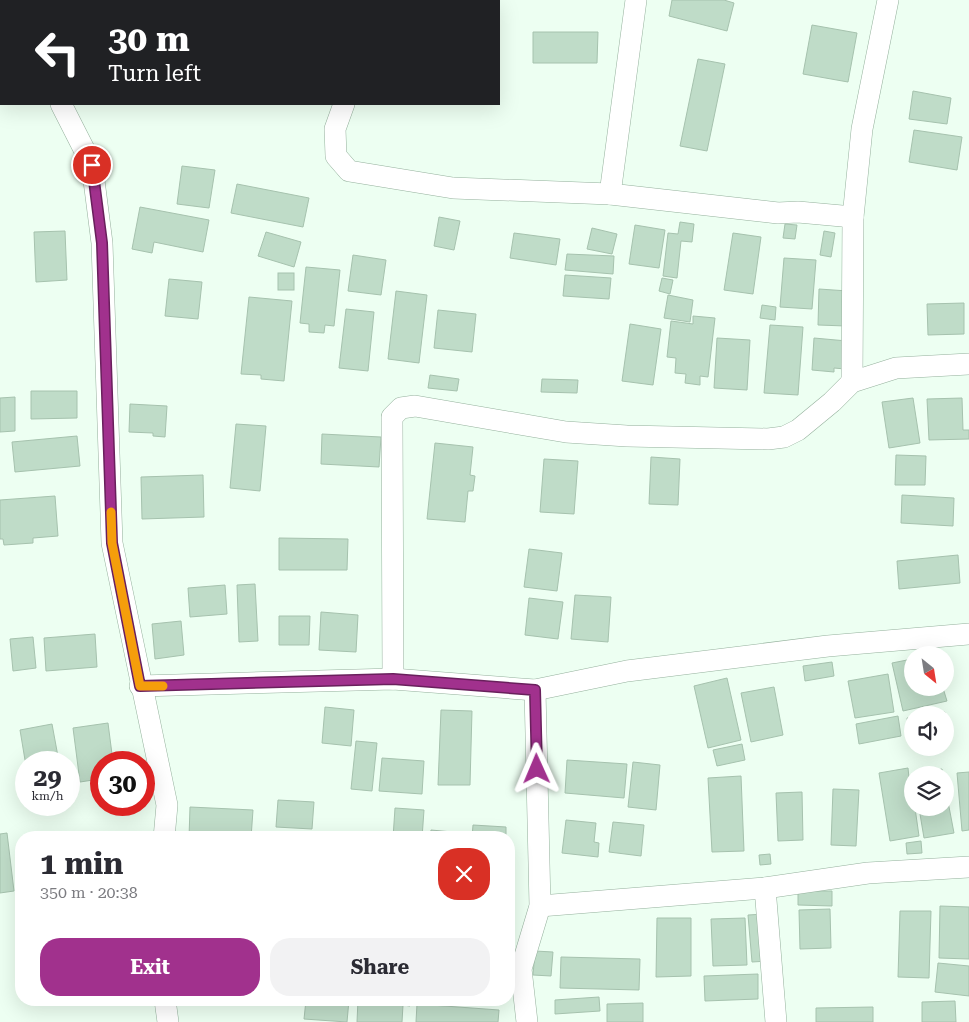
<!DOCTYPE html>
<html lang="en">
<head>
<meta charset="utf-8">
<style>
  :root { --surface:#fff; --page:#f2f2f3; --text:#2b2b33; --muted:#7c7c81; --accent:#a1318d }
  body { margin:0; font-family:"Roboto Serif",serif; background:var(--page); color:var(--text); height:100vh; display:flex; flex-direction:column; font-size:19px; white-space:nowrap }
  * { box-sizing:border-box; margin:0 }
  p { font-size:16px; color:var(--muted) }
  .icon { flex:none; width:28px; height:28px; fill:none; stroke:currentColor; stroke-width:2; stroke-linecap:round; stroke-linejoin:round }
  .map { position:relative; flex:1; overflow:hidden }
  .side { position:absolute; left:15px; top:831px; width:500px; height:175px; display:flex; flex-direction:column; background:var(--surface); border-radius:20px; box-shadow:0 5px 20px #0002 }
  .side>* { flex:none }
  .hud { position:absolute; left:0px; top:0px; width:500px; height:105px; box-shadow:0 5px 20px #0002; background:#202124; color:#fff; overflow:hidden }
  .needle { width:32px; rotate:150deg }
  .controls { position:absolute; left:904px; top:646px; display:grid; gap:10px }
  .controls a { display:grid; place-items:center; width:50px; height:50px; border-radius:50%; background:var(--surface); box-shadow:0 5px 20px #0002; font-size:25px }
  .speed { position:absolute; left:15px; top:751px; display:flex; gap:10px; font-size:25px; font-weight:700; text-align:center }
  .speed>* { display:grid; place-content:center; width:65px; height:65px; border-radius:50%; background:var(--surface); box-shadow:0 5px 20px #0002; line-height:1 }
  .speed small { font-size:12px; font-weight:400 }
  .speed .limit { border:8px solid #d22; background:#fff; color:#111 }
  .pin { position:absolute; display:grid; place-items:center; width:42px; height:42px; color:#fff; margin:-21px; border:2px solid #fff; border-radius:50%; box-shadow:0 1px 5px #0007 }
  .me { position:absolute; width:55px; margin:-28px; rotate:359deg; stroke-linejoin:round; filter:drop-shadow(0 0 4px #0008) }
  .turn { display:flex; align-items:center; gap:18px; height:105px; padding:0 25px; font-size:22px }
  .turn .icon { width:65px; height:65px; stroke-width:2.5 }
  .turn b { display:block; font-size:35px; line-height:42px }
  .round { display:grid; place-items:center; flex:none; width:52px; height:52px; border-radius:20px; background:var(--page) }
  .summary { display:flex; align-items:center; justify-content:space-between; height:85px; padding:0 25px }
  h1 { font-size:30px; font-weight:700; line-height:38px }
  .action { display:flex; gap:10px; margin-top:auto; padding:10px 25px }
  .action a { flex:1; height:58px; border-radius:20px; background:var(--accent); color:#fff; font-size:20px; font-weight:700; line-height:58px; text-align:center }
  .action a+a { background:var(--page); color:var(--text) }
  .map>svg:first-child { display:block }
</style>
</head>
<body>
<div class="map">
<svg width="969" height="1022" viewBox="0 0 969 1022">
  <rect width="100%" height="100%" fill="#edfff2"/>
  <g fill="#bfdcc8" stroke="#a6c2ae">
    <path d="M36,0H63L64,1H36Z"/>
    <path d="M145,0H177L145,1Z"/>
    <rect x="221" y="0" width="29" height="1"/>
    <path d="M261,0H321L261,1Z"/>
    <path d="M412,0H465L412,1Z"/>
    <path d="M672,0H724L734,3L727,31L669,16Z"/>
    <path d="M812,25L857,33L848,82L803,74Z"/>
    <path d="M533,32H598L597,63H533Z"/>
    <path d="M698,59L725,64L707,151L680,146Z"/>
    <path d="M913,91L951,98L947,124L909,119Z"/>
    <path d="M914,130L962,137L957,170L909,162Z"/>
    <path d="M182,166L215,170L209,208L177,204Z"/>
    <path d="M237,184L309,198L303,227L231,213Z"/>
    <path d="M140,207L209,220L203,252L154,242L152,253L132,249Z"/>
    <path d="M439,217L460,221L454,250L434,246Z"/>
    <path d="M680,222L694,224L692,242L681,241L677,278L663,276L668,233L678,234Z"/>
    <path d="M785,224L797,225L795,239L783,238Z"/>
    <path d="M635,225L665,230L659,268L629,264Z"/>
    <path d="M592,228L617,234L612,254L587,249Z"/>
    <path d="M65,231L67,280L36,282L34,232Z"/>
    <path d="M824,231L835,233L831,257L820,255Z"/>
    <path d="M266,232L301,242L294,267L258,256Z"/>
    <path d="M514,233L560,239L556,265L510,258Z"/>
    <path d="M733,233L761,237L753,294L724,290Z"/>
    <path d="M567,254L614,256L613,274L565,270Z"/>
    <path d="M353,255L386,260L381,295L348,291Z"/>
    <path d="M784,258L816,260L812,309L780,307Z"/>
    <path d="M306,267L340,270L334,326L325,325L324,333L309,332V324L300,323Z"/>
    <rect x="278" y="273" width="16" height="17"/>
    <path d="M565,275L611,278L609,299L563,296Z"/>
    <path d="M662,278L673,280L670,294L659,291Z"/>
    <path d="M169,279L202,282L198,319L165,316Z"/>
    <path d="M819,289L848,291L846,326L818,325Z"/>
    <path d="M396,291L427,295L419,363L388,359Z"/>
    <path d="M668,295L693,300L690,322L664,318Z"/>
    <path d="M249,297L292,301L284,381L261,379V375L241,374Z"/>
    <path d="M964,303V334L928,335L927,304Z"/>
    <path d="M762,305L776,307L775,320L760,318Z"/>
    <path d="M346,309L374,312L368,371L339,368Z"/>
    <path d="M438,310L476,314L472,352L434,348Z"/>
    <path d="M693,316L715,318L708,377L700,376V385L685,383L686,374L675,373L676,358L667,357L671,321L693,324Z"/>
    <path d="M630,324L661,329L653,385L622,381Z"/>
    <path d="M770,325L803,327L798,395L764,393Z"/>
    <path d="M717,338L750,340L747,390L714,388Z"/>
    <path d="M814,338L847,341L845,369L834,368V372L812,370Z"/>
    <path d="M430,375L459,379L457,391L428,388Z"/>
    <path d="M542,379L578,380L577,393L541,392Z"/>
    <path d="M31,391H77V418L31,419Z"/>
    <path d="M15,397V431L0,432V398Z"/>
    <path d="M913,398L920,443L889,448L882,402Z"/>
    <path d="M962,398L963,430H969V439L929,440L927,399Z"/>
    <path d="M130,404L167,406L165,437L153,436V433L129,432Z"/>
    <path d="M236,424L266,426L260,491L230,488Z"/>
    <path d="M322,434L381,437L379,467L321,464Z"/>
    <path d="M77,436L80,466L15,472L12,442Z"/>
    <path d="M435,443L473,447L470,475L475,476L473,491H468L465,522L427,519Z"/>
    <path d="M896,455L926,456L925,485H895Z"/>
    <path d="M651,457L680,459L678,505L649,504Z"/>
    <path d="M544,459L578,461L574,514L540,512Z"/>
    <path d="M203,475L204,517L142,519L141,477Z"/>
    <path d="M902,495L954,498L953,526L901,523Z"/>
    <path d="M55,496L58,536L33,538V543L4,545L3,539H0V500Z"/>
    <path d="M279,538L348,539L347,570H279Z"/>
    <path d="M529,549L562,553L557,591L524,587Z"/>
    <path d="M958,555L960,583L899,589L897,561Z"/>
    <path d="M255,584L258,641L239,642L237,585Z"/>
    <path d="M225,585L227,614L190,617L188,588Z"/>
    <path d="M575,595L611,597L608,642L571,639Z"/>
    <path d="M529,598L563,602L558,639L525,635Z"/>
    <path d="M321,612L358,615L356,652L319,650Z"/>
    <path d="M279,616H310L309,645H279Z"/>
    <path d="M181,621L184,655L155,659L152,624Z"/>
    <path d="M95,634L97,667L46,671L44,638Z"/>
    <path d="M33,637L36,668L13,671L10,639Z"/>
    <path d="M912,659V688H943L947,701L903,711L892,663Z"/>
    <path d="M832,662L834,676L805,681L803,666Z"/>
    <path d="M888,674L894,712L855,718L848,681Z"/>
    <path d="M727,678L741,740L708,748L694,686Z"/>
    <path d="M774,687L783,735L751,742L741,693Z"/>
    <path d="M325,707L354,710L351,746L322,743Z"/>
    <path d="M441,710L472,711L470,785H438Z"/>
    <path d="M945,712L949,741L945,742V715H924Z"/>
    <path d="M898,716L901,736L859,744L856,724Z"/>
    <path d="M912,717V746H911L907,718Z"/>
    <path d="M108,723L113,762H101V791L94,792L93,780L80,782L73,728Z"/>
    <path d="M52,724L59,762H26V766L20,730Z"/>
    <path d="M356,741L377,743L372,791L351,789Z"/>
    <path d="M742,744L745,760L717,766L713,750Z"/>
    <path d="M382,758L424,761L422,794L379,791Z"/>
    <path d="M567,760L627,764L624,798L565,793Z"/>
    <path d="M633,762L660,765L656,810L628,807Z"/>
    <path d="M908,768L912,808H915L919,836L890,841L879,773Z"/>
    <path d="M942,769L943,775H913Z"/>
    <path d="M969,772V830L962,831L957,773Z"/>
    <path d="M741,776L744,851L712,852L708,778Z"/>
    <path d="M945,786L954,833L924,838L919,808H945Z"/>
    <path d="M833,789L859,790L856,846L831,845Z"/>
    <path d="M802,792L803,840L778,841L776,793Z"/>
    <path d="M278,800L314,802L312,829L276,827Z"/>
    <path d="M190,807L253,810L251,838H189Z"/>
    <path d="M395,808L424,810L422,838H393Z"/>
    <path d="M566,820L596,823L594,842L599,843L598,857L562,853Z"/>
    <path d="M613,822L644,825L641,856L609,852Z"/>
    <path d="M473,825L506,827V838H472Z"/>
    <path d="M431,830L463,833L462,838H430Z"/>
    <path d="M7,833L14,891L0,893V834Z"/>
    <path d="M921,841L922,853L907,854L906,843Z"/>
    <path d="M770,854L771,864L760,865L759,855Z"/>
    <path d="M798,891H832V906L798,905Z"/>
    <path d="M940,906L969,907V959L939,958Z"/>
    <path d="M830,909L831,948L800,949L799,910Z"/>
    <path d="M900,911H931L929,978L898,977Z"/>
    <path d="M765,914L768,961L752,962L748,915Z"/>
    <path d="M657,918H691V976L656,977Z"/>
    <path d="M745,918L747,965L713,966L711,919Z"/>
    <path d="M535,951L553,952L551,976L533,975Z"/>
    <path d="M561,957L640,959L639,990L560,988Z"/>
    <path d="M938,963L969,966V996L935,992Z"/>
    <path d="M758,974V999L705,1001L704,976Z"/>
    <path d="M599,997L600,1011L555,1014V1000Z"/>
    <path d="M306,1000H349L347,1022L304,1019Z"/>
    <path d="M358,1000H410V1006L403,1005L402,1022H357Z"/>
    <path d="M955,1001L956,1022H922V1002Z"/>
    <path d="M643,1003V1022H607V1004Z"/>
    <path d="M417,1004L499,1010L498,1022H416Z"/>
    <path d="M873,1007V1022H816V1008Z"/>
  </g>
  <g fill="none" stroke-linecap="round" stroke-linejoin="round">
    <defs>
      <g id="minor">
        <path d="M14,0L15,1"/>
        <path d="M372,1L373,0"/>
        <path d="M61,104L92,165L102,243L112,543L167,805L164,838"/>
        <path d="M344,104L335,129L336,156L349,171L453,188L610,194L778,213L798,212L853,217"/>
        <path d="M610,194L636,0"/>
        <path d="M852,382L853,217L862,129L888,0"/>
        <path d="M393,679L392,417L401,408L415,406L566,432L627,436L768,439L784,437L798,430L832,402L852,382L896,368L969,364"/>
        <path d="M140,686L393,679L535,690L627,671L828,646L969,634"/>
        <path d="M765,888L776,1022"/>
        <path d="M540,906L765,888L868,873L969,867"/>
        <path d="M165,1000L168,1022"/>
        <path d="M527,1022L521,969L540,906L535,690"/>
      </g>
    </defs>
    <use href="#minor" stroke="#95b19d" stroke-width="22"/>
    <use href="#minor" stroke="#fff" stroke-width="21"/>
  </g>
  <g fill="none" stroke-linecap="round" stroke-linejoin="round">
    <defs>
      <path id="route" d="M92,165L102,243L112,543L140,686L393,679L535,690L537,769"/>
    </defs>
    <use href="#route" stroke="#69205c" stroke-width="12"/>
    <use href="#route" stroke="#a1318d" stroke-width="9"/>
    <path stroke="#f59e0b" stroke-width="9" d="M111,512L112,543L140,686H163"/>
  </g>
</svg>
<div class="controls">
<a><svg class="needle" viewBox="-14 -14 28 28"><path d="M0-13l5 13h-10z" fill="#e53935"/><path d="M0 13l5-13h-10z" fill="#7c7c81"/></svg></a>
<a><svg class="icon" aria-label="sound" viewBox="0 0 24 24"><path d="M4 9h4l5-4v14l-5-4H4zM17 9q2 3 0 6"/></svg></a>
<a><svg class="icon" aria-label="layers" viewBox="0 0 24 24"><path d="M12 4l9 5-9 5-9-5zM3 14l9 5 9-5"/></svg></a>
</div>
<div class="speed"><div>29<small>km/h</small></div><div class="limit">30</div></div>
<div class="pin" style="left:92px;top:165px;background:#d93025"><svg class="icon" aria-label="arrive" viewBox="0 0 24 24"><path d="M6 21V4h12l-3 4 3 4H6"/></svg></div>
<svg class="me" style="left:537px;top:769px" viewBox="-20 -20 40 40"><path d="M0-17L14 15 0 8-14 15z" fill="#a1318d" stroke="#fff" stroke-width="4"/></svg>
<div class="hud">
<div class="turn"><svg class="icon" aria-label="left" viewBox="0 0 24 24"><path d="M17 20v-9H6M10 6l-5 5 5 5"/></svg><div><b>30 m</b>Turn left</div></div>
</div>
<section class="side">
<div class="summary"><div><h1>1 min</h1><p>350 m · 20:38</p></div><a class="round" style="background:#d93025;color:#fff"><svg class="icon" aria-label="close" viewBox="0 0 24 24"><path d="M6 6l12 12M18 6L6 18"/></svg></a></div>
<div class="action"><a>Exit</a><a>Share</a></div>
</section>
</div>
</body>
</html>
